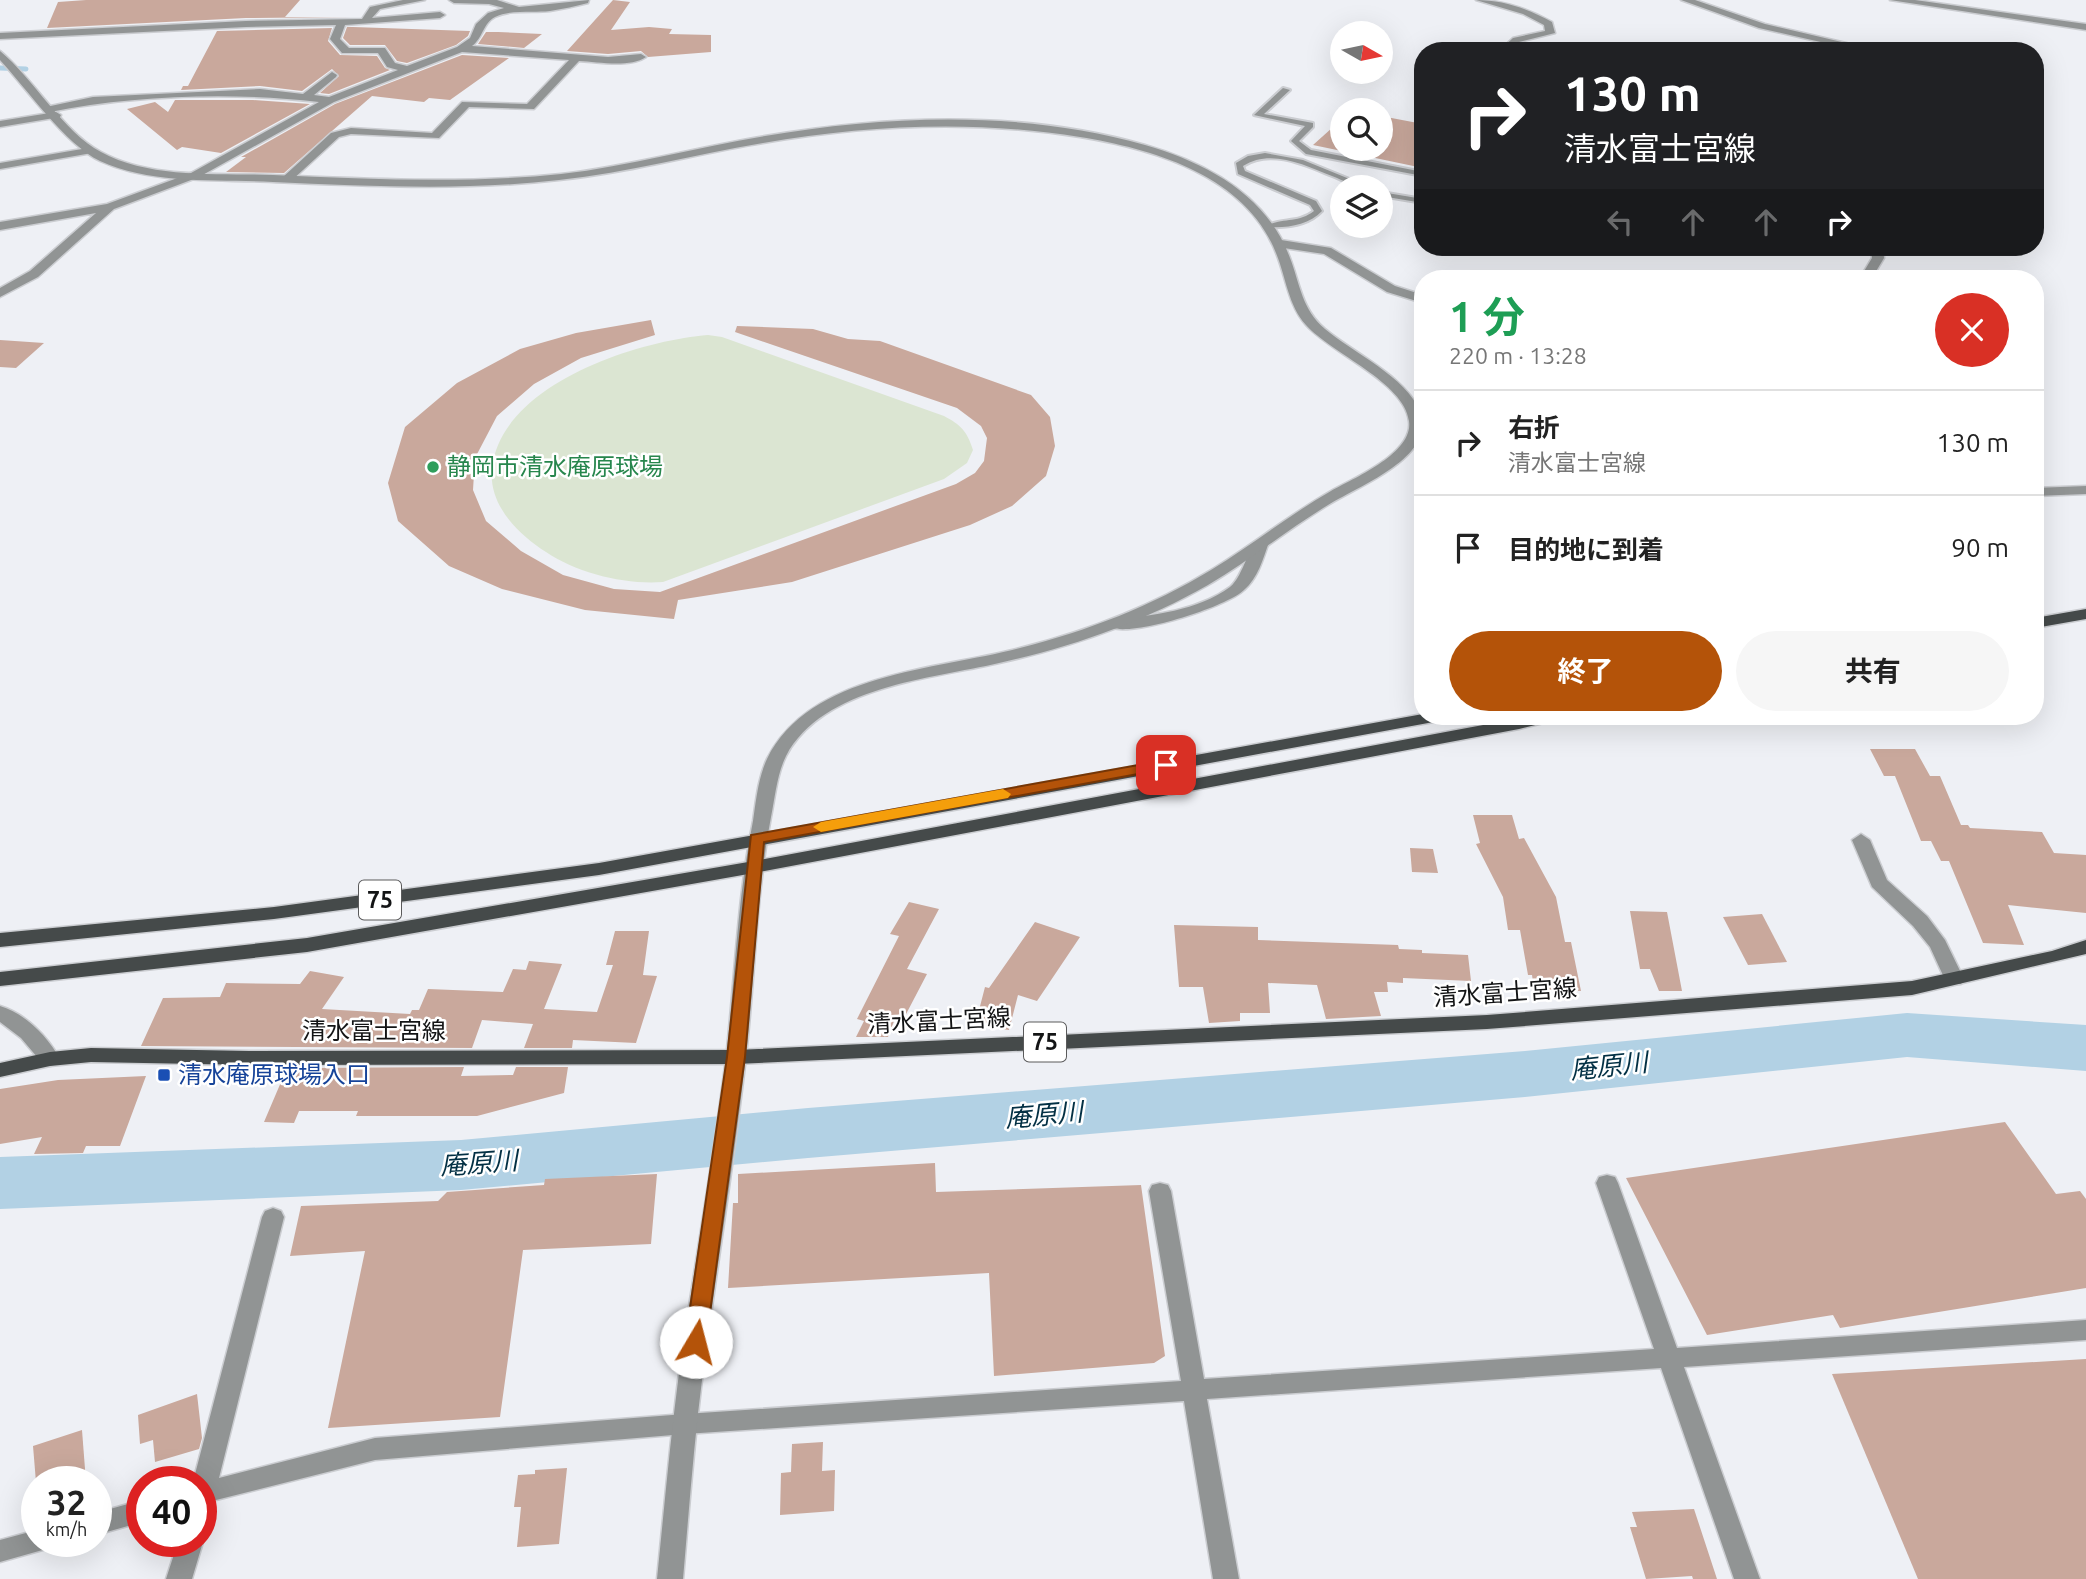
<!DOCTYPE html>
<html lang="ja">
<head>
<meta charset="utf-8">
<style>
  :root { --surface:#fff; --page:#f6f6f6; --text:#222; --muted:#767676; --line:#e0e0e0; --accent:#b45309 }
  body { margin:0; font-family:Ubuntu,"Noto Sans JP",sans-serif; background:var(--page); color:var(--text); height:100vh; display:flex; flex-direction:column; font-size:26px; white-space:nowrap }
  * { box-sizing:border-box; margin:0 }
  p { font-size:23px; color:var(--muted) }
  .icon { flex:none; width:38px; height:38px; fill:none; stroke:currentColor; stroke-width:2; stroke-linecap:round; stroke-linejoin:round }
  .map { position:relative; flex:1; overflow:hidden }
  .sheet { position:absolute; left:1414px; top:270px; width:630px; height:455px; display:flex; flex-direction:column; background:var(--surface); border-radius:28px; box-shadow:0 7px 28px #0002 }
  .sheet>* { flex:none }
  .hud { position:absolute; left:1414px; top:42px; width:630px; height:214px; border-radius:28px; box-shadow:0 7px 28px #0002; background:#202124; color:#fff; overflow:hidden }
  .needle { width:46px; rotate:99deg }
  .fabs { position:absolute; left:1330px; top:21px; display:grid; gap:14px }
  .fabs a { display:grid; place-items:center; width:63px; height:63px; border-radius:50%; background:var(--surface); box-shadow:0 7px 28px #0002; font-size:35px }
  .speed { position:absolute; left:21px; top:1466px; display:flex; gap:14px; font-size:35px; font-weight:700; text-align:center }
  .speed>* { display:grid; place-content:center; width:91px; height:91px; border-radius:50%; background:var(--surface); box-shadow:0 7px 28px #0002; line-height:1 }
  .speed small { font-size:18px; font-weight:400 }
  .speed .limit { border:10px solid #d22; background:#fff; color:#111 }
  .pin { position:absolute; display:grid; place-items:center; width:60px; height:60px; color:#fff; margin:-30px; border-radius:14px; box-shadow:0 4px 10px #0006 }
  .me { position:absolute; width:77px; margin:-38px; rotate:8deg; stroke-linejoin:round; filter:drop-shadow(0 0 5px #0008) }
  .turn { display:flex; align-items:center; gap:24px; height:147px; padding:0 35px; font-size:32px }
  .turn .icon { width:91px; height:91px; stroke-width:2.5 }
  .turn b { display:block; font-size:49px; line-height:60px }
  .lanes { display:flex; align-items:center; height:66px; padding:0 35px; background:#0003; justify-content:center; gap:35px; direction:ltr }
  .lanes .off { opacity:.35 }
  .round { display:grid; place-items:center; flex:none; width:74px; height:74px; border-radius:37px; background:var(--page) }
  .summary { display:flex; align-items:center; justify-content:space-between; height:119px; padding:0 35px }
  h1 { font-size:42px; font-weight:700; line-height:52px; color:#1e9e55 }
  .primary-button { display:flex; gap:14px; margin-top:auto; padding:14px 35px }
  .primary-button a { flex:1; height:80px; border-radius:42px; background:var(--accent); color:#fff; font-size:28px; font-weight:700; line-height:80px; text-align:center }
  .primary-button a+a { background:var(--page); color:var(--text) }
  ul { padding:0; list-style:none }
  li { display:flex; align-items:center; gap:21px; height:105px; padding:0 35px; border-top:2px solid var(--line) }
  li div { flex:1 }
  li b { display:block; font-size:26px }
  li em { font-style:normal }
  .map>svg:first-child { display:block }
</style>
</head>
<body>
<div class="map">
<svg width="2086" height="1579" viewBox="0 0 2086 1579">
  <rect width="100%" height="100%" fill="#eef0f5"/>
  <path fill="#dbe5d2" d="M708,335L722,337L944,416C961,425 967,431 973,450L967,463L944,479L663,582C625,585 577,573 546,552C518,534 488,505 492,468C502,384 636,341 708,335Z"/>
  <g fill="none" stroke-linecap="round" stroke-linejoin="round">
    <path stroke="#b2d1e4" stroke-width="5" d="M0,68L26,69"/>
    <path fill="#b2d1e4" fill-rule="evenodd" d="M1907,1013L2086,1025V1071L1907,1057L1525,1097L808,1158L461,1190L0,1209V1157L461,1140L808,1108L1525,1051Z"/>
  </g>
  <g fill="#c9a89c">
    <path d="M86,0H300L285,17H351L246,18L47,28L58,2Z"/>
    <path d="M613,0L630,2L611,30L649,27L672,29L669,34L711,35V52L648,57L641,51L608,54L567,51Z"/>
    <path d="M347,27H353L470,31L468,36L456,45L407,63L397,61L385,45H350L343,38Z"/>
    <path d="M332,28L328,41L340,55L377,56L385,68L390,70L329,94L320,93L339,76L332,69L302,91L260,86L181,90L183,86H188L217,31Z"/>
    <path d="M486,32H498L542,34L524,48L478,44Z"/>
    <path d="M462,55L509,58L450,100L429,98L424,102L372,96L284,173L226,172L246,157H241L335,104Z"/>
    <path d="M175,100H253L310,104L221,153L182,147L177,150L127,109L155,102L168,112Z"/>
    <path d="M1381,116L1423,124V168L1313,145L1342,119V149H1381Z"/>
    <path d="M651,320L655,335L581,358L534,384L497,416L475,458L473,490L486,521L521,551L563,575L614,589L660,592L956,484L975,473L984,461L987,438L981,426L957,408L735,332L737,326L813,329L848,339L880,341L1031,395L1050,417L1055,446L1046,476L1012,506L970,525L792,582L678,600L674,619L585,610L502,589L449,566L398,521L388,483L405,427L457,383L520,349L576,333Z"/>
    <path d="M0,340L44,343L16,368L0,367Z"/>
    <path d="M1870,749H1915L1930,776H1940L1961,825H1968L1970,828L2042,832L2054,853L2086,855V913L2008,905L2024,945L1983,943L1949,861H1941L1931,841H1921L1895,776H1884Z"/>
    <path d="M1473,815H1512L1519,839L1524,838L1556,897L1565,942H1571L1581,991L1534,989L1532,975H1528L1520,930H1508L1503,897L1476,844L1480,843Z"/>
    <path d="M1410,848L1433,849L1438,873L1412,872Z"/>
    <path d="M909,902L939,909L907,969L927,974L904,1018L896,1016L888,1037H856L864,1021L857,1019L899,936L890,934Z"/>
    <path d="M1630,911L1667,912L1682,991H1659L1650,969H1640Z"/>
    <path d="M1762,914L1787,962L1748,965L1723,917Z"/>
    <path d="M1035,922L1080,937L1037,1001L1018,995L1009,1030L981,1026L985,1014H978L985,987L989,988Z"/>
    <path d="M1174,925L1258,927V940L1398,945L1399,949L1422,950V953L1468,955L1471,981L1403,978V983L1387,982L1388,992H1374L1381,1016L1326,1019L1317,985L1268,983L1270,1013H1240V1021L1209,1023L1203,987H1179Z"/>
    <path d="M615,931H649L643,975L657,976L636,1043L573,1040L572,1048H524L533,1024L482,1020L472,1048L141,1046L163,998L220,997L226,983L300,984L310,971L344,977L322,1009L410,1014L412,1010H419L428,989L503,992L513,969L526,970L529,961L562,964L544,1009L597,1012L613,965H606Z"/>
    <path d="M464,1067L461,1076L513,1075L516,1067H568L564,1093L477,1116H356L358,1111H299L294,1123L264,1122L287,1068Z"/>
    <path d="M146,1076L120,1146H86L83,1153L34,1154L42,1137L0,1144V1089L58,1080Z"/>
    <path d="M2005,1122L2056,1194L2080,1191L2086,1199V1288L1840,1328L1833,1315L1707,1335L1626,1178Z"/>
    <path d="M935,1163L936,1192L1141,1185L1165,1356L1154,1363L994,1376L989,1273L728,1288L733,1203H738V1174Z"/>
    <path d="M657,1174L651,1244L523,1250L500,1417L328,1428L365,1251L290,1256L301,1206L438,1201L447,1192L544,1185L545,1179Z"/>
    <path d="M2086,1359V1579H1918L1832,1374Z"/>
    <path d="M197,1394L202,1438L199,1449L155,1462L153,1440L140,1444L138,1415Z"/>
    <path d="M82,1430L86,1482H36L33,1446Z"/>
    <path d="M823,1442L822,1471L835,1470L834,1511L780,1515L781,1473L791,1472L792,1444Z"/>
    <path d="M567,1468L559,1544L517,1547L521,1507H514L518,1475L535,1474V1470Z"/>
    <path d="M1694,1509L1717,1579H1693L1692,1576L1646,1579L1630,1527H1637L1632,1512Z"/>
  </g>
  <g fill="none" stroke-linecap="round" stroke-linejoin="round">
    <defs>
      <g id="service">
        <path d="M1283,88L1290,90L1264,114L1313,123V127L1299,141L1311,150L1423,172V176L1306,154L1291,141L1305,126L1254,115Z"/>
        <path d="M1265,153L1303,160L1369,187C1356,188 1345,181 1332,176C1305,165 1270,148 1243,166L1245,171L1316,201L1322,211C1309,225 1288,228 1269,227L1268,225C1283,218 1299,223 1314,211L1310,205L1238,174L1236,163L1248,156Z"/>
        <path d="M1381,192L1423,199V203L1381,196Z"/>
      </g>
      <g id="minor">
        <path d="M403,0H425L380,9L372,18L440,12L445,15L440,18L345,25L340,39L349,48H385L395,63L407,66L457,47L470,38L476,24L488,13L504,8L489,4L454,3L449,0H497L519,7L589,0L588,3C576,6 563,9 550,11C533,13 511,9 495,17C483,23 483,38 472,46L608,57L641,54L646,57C630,68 598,62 579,61L534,109L469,107L439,138L351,134L339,137L291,181H283V177L331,133L351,128L432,133L462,102L527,104L569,60L462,52L334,102L199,177L114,209L38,277L0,297V288L30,271L96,213L0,230V222L107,204L191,173L319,102C234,92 134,95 50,112L46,111V107L93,97L260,89L303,94L332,72L337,75L336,77L314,95L329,97L398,70L387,67L378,53H342L330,39L336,25L246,27L0,39V33L246,21L362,19L370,7Z"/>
        <path d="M1476,0C1504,0 1528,9 1552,22L1555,33L1519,42L1510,51H1499L1513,38L1545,31L1544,25L1523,14Z"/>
        <path d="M1681,0H1695L1765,24L1880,51H1860L1759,28Z"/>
        <path d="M1890,0H1915L2086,24V30Z"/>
        <path d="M56,112L61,115L60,117L0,127V121Z"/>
        <path d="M88,148L92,149V153L0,169V163Z"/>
        <path d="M1281,240L1331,248L1395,286L1423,295V303L1387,292L1324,254L1277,247L1275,244Z"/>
        <path d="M1871,247H1883L1884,258L1872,278H1860L1872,258Z"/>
        <path d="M2086,486V494L2035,496V488Z"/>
        <path d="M1262,538L1269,542C1263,559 1258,578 1244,590C1227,607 1122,641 1106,625L1114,620C1152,615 1198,611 1230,587C1244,576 1249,541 1262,538Z"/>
        <path d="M1861,834L1870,840L1887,880L1927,916L1945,940L1964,979L1961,984H1947L1930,947L1913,926L1872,887L1852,840Z"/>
        <path d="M0,1006C26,1014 47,1036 60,1059L57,1064L50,1066L43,1064L21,1038L0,1022Z"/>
        <path d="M1607,1175L1615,1177L1618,1183L1677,1348L2086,1320V1340L1684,1367L1760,1579H1734L1661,1368L1207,1399L1239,1579H1213L1184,1401L685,1434L375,1460L212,1501L210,1507L201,1510V1482H193L262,1217L265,1211L273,1208L281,1211L284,1217L219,1478L375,1438L685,1414L1181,1381L1149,1191L1152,1185L1160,1183L1168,1185L1171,1191L1204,1379L1654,1349L1596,1183L1599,1177Z"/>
        <path d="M142,1500V1522L96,1535V1513Z"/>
        <path d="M37,1530V1542H49L46,1549L0,1562V1540Z"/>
        <path d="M201,1539L203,1542L192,1579H166L178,1542H201Z"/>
      </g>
      <path id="tertiary" d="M0,51C33,78 64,133 101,152C150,179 218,173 273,175C369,179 465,184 561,174C630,166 697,147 765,136C889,115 1023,110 1145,145C1207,163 1267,195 1290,258C1300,284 1302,310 1325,329C1352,352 1407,377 1420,412C1437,457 1358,486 1328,505C1287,530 1249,561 1208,585C1143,622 1072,647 999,663C931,679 823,686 786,756C777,774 775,797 771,817C756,896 755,976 746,1056C734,1162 717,1267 703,1372C694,1441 689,1510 683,1579H657C664,1510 670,1442 679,1373C694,1268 713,1164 726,1058C735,979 737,899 753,821C756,801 758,778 767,759C810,672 938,670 1020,648C1087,631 1152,606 1211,570C1252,545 1289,515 1331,491C1354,478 1414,453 1409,421C1404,382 1332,354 1306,325C1288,305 1286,277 1276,253C1246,176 1154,149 1080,137C975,120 867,125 763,143C695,154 628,173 559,180C464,191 368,186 273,182C218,179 152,185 100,161C65,144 27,89 0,60Z"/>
      <g id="primary">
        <path d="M2086,609V619L2035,628V618Z"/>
        <path d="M1423,714L1447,716L1439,721L599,875L274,919L0,947V933L274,907L599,863Z"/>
        <path d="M1531,716H1558L1556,720L1519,729L754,873L307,952L0,986V972L307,938L754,861Z"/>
        <path d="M2086,940V954L1912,995L1487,1029L736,1064L249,1065L91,1062L50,1066L0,1077V1063L50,1052L91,1048L249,1051L736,1050L1487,1015L1912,981L2052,951Z"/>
      </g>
    </defs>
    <use href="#service" stroke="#cbcdd1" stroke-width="4"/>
    <use href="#minor" stroke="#cbcdd1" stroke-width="3"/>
    <use href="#tertiary" stroke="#cbcdd1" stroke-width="3"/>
    <use href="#primary" stroke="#cbcdd1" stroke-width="3"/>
    <use href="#service" fill="#919494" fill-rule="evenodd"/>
    <use href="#minor" fill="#919494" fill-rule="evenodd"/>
    <use href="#tertiary" fill="#919494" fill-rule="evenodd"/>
    <use href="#primary" fill="#454a4a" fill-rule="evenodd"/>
  </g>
  <path fill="#b45309" stroke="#753606" stroke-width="2" d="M1166,760L1171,761L1174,765L1171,768L764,842L745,1057L706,1342L703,1348L696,1350L689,1348L685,1342L727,1057L751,835Z"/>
  <path fill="#f59e0b" d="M1003,789L1011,794L1008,798L821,832L813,827L821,822Z"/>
  <circle fill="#2e9e5b" stroke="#fff" stroke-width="2.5" cx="433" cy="467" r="7"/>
  <rect fill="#1a4fb4" stroke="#fff" stroke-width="2.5" x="157" y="1068" width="14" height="14" rx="3.5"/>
  <g text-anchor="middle" stroke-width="5" stroke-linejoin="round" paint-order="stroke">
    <g fill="#fff" stroke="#5a5a5b" stroke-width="2">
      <rect x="359" y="880.5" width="42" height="39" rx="5"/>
      <rect x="1024" y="1022.5" width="42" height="39" rx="5"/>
    </g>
    <g font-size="23" font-weight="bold" fill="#131415">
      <text x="380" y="908">75</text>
      <text x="1045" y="1050">75</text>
    </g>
    <g font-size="24" fill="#27864d" stroke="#fff" text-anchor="start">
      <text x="447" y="475">静岡市清水庵原球場</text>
    </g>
    <g font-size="24" fill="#131415" stroke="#fff">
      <text transform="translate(1505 993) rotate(-4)" y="8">清水富士宮線</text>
      <text transform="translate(939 1021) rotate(-3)" y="8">清水富士宮線</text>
      <text x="374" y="1039">清水富士宮線</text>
    </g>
    <g font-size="24" fill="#164399" stroke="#fff" text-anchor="start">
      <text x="178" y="1083">清水庵原球場入口</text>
    </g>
    <g font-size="26" font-style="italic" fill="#033044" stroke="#fff">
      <text transform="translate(1609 1066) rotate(-6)" y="9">庵原川</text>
      <text transform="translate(1044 1115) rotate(-5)" y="9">庵原川</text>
      <text transform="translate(479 1163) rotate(-4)" y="9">庵原川</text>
    </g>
  </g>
</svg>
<div class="fabs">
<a><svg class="needle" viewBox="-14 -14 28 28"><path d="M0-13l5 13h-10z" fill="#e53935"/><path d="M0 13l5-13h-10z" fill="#767676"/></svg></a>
<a><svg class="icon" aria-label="search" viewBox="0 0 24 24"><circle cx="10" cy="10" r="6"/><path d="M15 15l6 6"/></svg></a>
<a><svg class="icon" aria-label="layers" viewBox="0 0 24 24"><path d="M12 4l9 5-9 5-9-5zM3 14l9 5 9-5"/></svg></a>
</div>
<div class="speed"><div>32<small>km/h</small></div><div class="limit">40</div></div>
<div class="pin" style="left:1166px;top:765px;background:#d93025"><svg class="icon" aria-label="arrive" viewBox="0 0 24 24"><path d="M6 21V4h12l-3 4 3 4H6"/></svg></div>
<svg class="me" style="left:696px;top:1342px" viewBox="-20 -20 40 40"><circle r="19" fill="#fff"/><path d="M0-13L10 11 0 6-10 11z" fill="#b45309"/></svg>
<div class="hud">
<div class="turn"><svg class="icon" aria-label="right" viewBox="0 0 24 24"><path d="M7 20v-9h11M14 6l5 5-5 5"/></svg><div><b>130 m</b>清水富士宮線</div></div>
<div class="lanes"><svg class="icon off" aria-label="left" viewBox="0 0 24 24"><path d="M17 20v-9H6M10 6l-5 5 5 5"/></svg><svg class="icon off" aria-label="ahead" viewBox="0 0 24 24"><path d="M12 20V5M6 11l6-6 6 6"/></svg><svg class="icon off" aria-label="ahead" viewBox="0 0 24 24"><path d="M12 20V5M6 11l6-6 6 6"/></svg><svg class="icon" aria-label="right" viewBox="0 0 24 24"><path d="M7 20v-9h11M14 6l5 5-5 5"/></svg></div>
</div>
<section class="sheet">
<div class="summary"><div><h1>1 分</h1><p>220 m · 13:28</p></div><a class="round" style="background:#d93025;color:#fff"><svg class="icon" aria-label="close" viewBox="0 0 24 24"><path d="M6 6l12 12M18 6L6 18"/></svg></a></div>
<ul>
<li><svg class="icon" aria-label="right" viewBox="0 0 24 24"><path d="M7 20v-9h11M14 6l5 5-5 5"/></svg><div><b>右折</b><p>清水富士宮線</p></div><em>130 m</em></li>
<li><svg class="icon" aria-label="arrive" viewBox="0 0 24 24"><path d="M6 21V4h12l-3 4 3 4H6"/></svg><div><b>目的地に到着</b></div><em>90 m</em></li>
</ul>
<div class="primary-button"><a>終了</a><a>共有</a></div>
</section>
</div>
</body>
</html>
